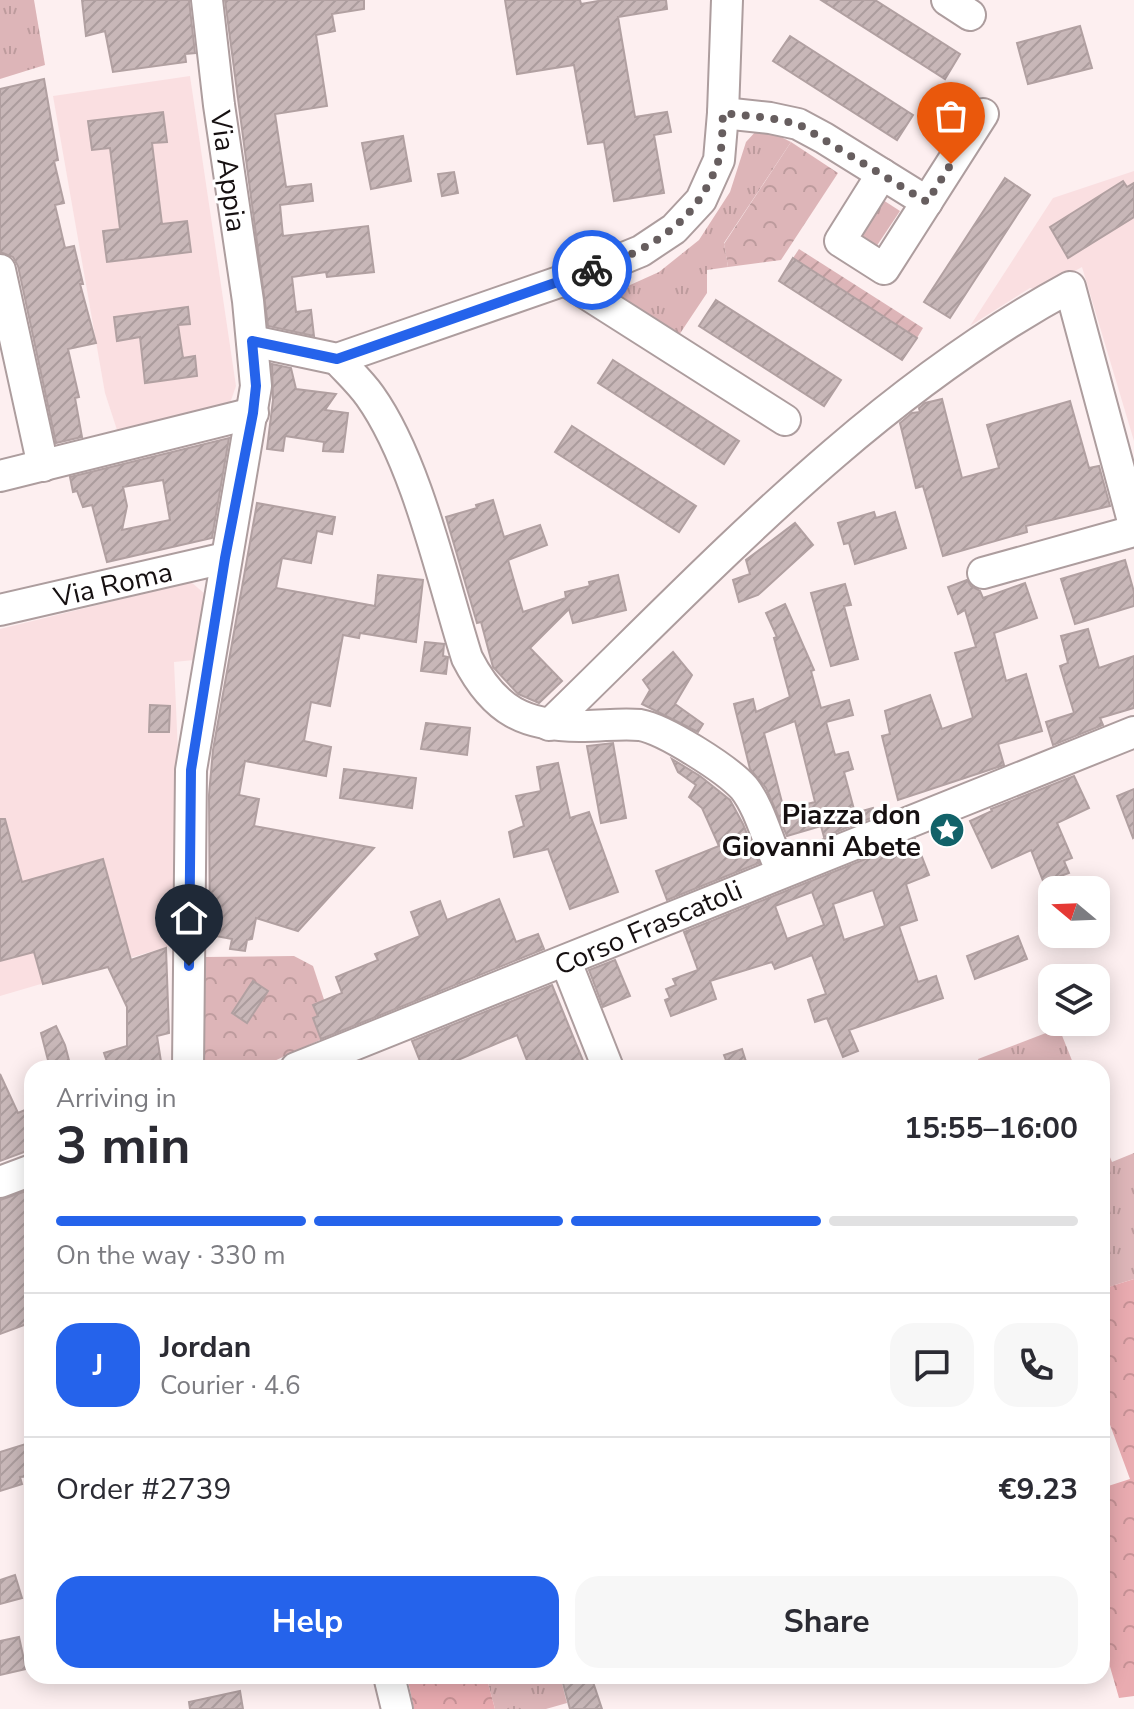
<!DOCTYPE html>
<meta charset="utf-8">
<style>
:root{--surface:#fff;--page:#f7f7f7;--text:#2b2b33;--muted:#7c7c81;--line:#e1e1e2;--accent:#2563eb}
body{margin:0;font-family:"Nunito Sans",sans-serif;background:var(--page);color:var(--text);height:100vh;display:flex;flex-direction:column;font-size:30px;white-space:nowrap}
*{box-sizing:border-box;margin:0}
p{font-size:26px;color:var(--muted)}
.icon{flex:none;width:44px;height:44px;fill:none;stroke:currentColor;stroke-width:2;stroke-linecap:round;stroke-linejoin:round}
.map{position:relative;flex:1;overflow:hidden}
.sheet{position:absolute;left:24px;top:1060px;width:1086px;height:624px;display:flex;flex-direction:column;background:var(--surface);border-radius:24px;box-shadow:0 4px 20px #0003}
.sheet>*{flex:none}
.needle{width:52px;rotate:289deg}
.fabs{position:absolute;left:1038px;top:876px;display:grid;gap:16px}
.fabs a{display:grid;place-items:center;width:72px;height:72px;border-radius:16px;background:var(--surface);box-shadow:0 4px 20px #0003;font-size:40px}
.pin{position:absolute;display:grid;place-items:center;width:68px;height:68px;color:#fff;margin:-82px -34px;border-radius:50% 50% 50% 0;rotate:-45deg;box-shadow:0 0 8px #0007}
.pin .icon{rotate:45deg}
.courier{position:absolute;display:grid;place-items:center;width:80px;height:80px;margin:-40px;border:6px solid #2563eb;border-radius:50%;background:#fff;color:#222;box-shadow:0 2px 10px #0007}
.summary em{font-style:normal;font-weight:700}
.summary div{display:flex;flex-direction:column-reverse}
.summary{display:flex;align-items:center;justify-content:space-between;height:136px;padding:0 32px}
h1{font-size:52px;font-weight:700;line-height:60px}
.bar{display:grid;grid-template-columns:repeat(4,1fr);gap:12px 8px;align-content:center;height:96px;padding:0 32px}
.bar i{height:10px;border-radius:6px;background:var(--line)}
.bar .current{background:var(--accent)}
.bar p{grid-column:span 4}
.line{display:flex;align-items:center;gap:20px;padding:0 32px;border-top:2px solid var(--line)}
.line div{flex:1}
.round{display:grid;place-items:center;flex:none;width:84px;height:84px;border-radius:24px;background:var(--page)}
.cta{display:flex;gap:16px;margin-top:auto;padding:16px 32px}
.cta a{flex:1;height:92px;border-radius:24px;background:var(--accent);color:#fff;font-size:32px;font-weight:700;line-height:92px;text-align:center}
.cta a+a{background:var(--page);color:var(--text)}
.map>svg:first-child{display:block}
.built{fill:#fadfe1}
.grass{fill:url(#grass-tufts)}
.forest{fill:url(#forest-crowns)}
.park{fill:url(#park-crowns)}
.garden{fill:url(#garden-furrows)}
.building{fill:url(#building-hatch);stroke:#b1a0a1;stroke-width:2;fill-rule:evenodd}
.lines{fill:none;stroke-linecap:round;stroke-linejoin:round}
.minor-casing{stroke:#ad9d9e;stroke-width:34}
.minor{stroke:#fff;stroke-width:30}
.done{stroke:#675e5f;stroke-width:8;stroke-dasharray:0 14.4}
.route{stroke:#2563eb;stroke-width:10}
.labels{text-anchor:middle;stroke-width:6;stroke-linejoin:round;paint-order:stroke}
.street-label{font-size:28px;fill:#161011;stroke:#fff}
.poi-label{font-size:28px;font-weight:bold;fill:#161011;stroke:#fff;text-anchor:end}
</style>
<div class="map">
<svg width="1134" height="1709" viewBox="0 0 1134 1709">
<defs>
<pattern id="grass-tufts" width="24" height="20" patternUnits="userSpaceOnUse" patternTransform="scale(2)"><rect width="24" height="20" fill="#ddb5b8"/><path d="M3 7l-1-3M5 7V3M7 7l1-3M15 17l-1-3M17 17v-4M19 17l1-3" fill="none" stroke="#bd9b9d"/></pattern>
<pattern id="forest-crowns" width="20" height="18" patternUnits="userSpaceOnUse" patternTransform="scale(2)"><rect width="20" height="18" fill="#e9abb0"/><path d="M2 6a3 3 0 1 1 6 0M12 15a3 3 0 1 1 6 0" fill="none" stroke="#c79296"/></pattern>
<pattern id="park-crowns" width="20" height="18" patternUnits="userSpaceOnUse" patternTransform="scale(2)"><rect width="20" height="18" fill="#ddb5b8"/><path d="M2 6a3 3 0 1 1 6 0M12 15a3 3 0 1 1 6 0" fill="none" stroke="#bd9b9d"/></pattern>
<pattern id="garden-furrows" width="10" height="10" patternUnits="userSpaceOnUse" patternTransform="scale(2)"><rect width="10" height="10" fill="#ddb5b8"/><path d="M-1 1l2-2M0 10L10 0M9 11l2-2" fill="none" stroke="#bd9b9d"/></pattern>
<pattern id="building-hatch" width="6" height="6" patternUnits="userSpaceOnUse" patternTransform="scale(2)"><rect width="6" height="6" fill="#c8b7b8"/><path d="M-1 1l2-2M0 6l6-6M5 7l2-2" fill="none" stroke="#ab9c9d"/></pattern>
</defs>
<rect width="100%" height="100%" fill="#fdeff0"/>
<!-- built -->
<g class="built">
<path d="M190,76L236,386L227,412L118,433L105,393L53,96Z"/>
<path d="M1134,171V441L1082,267L1040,290L1030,288L970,326L1053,198Z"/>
<path d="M191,582L205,594L194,660L174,662L179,775L177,944L0,996V629Z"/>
</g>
<!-- grass -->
<g class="grass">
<path d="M0,0H34L45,65L0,79Z"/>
<path d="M757,130L773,133L791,142L724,243L728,267L707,270V293L679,335L621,299L617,295L619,290L659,272L699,240L730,192L746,142Z"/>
<path d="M883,200L900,211L874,250L857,239Z"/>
<path d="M1059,1028L1075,1068H981L978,1059Z"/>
<path d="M1102,1138L1112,1162L1134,1153V1279L1102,1289Z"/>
<path d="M497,1676H560L567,1703L546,1709H495L487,1679Z"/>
</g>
<!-- forest -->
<g class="forest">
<path d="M1134,1279V1696L1119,1698L1102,1639V1488L1130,1479L1102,1403V1289Z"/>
<path d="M407,1676H497L487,1679L495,1709H414Z"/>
</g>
<!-- park -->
<g class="park">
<path d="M791,142L838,173L781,260L728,267L724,244Z"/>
<path d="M294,956L313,966L335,1033L259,1068H199L204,957Z"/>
</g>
<!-- garden -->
<path class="garden" d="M799,249L923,328L917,338L793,258Z"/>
<!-- building -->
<g class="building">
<path d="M82,0H189L195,53L185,54L186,62L113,72L105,31L86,36Z"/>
<path d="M225,0H364V9L332,14L335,31L316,35L327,106L275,114L286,187L311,184L313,201L280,205L283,236L368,226L374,272L327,277L326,272L292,277L296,312L311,310L314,336L268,326Z"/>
<path d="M505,0H580L581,4L604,0H666L667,9L618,17L635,117L667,112L671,132L654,135L664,193L614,201L604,142L588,144L574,65L517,74Z"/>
<path d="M821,0H875L960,54L945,79Z"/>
<path d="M1080,26L1092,68L1028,84L1017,43Z"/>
<path d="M790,36L913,115L897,140L773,61Z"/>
<path d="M44,79L58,160L54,161L64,203L55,205L65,248L74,246L83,284H80L96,343L68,349L79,397L75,398L82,437L56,443L18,266L13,257L0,252V89Z"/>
<path d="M163,112L167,142L152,143L162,224L187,221L191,252L107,262L103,231L120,229L110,148L92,150L88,121Z"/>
<path d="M403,136L411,181L371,189L362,143Z"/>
<path d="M454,172L458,193L442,196L438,174Z"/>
<path d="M1005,178L1030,195L950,318L924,302Z"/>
<path d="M1123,181L1127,187L1134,183V217L1068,258L1050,227Z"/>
<path d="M793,258L917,338L902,360L779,281Z"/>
<path d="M716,300L841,380L824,406L699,326Z"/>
<path d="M188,307L190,324L178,325L183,358L195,356L197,376L145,383L140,337L117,341L114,317Z"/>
<path d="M613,360L739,441L724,464L598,383Z"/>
<path d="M272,364L291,368L296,389L336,394L325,410L348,413L343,452L323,451L324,442L285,436L283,451L267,449L273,400Z"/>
<path d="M942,399L962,478L999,468L987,425L1070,401L1089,468L1099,466L1110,506L1026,526L1027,532L943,556L923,486L916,488L900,423L912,413L920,412L919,408L925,403Z"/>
<path d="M572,426L696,506L679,532L555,452Z"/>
<path d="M229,438L212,538L107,562L92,505L83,507L77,491L73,492L70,477ZM163,480L170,520L122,530L127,506L123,487Z"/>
<path d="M493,500L504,537L540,525L547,545L508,560L523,612L566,598L565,592L590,586L589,582L618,575L626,610L573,623L569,609L530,648L562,681L539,703L518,694L493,667L481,622L477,623L446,517L477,508L476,505Z"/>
<path d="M257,503L335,517L332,534L317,531L311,563L282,558L276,588L375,606L378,575L423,580L416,642L360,633L359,638L343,635L330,706L311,702L304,741L331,747L326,776L245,761L239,795L259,799L254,826L374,848L298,931L256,918L252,939L247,940L245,951L230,949L232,939L210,935L209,795L213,750Z"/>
<path d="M874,512L876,518L895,512L906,548L855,564L849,543L844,544L838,523Z"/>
<path d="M795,523L813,545L758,595L739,602L733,580L750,574L746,560Z"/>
<path d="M1125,560L1134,592V606L1075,624L1061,579Z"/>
<path d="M967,580L971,586L980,591L983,598L1025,583L1037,618L994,633L1006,681L1026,674L1042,731L998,744L1004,765L898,800L882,736L890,734L885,711L930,695L942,729L973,718L955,653L976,647L965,610L958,614L948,587Z"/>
<path d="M845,584L851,605L844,606L858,659L831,666L811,593Z"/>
<path d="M785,604L814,670L811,671L821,708L849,700L853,715L826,722L835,755L848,752L853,769L844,772L855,813L873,808L876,816L824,837L821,826L787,836L766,788L750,769L734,704L753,699L756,712L790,697L774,638L777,637L766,613ZM795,721L815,802L784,810L764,733Z"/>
<path d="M1088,629L1099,668L1134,656V708L1100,718L1103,725L1053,745L1046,722L1074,713L1060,666L1068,663L1061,636Z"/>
<path d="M425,642L444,644L443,656L448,657L446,674L421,671Z"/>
<path d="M673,652L692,675L675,704L703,724L698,732L642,704L650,690L643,680Z"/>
<path d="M150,705L170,706L169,732H149Z"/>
<path d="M426,723L470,728L467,755L421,749Z"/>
<path d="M613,743L626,818L601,823L587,746Z"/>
<path d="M672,759L700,776L730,800L743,824L759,863L667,900L656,871L719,846L702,808L689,797L696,785L678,772Z"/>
<path d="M558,763L570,818L589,812L618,892L570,909L548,849L514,857L509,832L524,826L516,796L541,791L537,767Z"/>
<path d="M344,769L416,778L412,808L340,798Z"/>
<path d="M1074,776L1089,808L1057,823L1072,858L1064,861L1069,873L1058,877L1059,881L1045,886L1031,850L992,868L970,821L992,811L991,809Z"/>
<path d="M1134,789V837L1133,838L1117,796Z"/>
<path d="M0,819H5L22,882L103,859L131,960L166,948L169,1033L157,1036L162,1068H109L104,1053L127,1046V1007L108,967L43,984L34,952L0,961Z"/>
<path d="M915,839L929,875L906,884L917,920L899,926L918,982L936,976L943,998L849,1030L858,1051L843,1057L827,1018L815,1022L808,1000L826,994L812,955L775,969L772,962L710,981L716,999L671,1016L665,1000L670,998L666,989L676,985L673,979L698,970L684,932ZM873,890L885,926L844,940L833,904ZM812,892L824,925L787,939L775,906Z"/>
<path d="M499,899L516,942L538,934L544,949L321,1039L313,1018L318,1016L313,1005L342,993L336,977L378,960L375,954L420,936L411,912L440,901L447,920Z"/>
<path d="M1018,936L1027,959L975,979L967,956Z"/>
<path d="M615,960L630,996L603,1007L589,970Z"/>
<path d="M253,981L268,991L247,1023L232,1013Z"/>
<path d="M552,985L586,1068H530L517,1035L453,1062L455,1068H432L430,1062L422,1066L412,1041Z"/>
<path d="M56,1026L65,1045L71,1068H50L41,1033Z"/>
<path d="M742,1049L748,1068H729L724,1055Z"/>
<path d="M0,1074L18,1113L32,1107V1149L0,1161Z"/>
<path d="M32,1189V1218L25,1221L32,1243V1322L0,1334V1200Z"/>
<path d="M32,1442V1476L20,1477L22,1484L0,1491V1452Z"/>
<path d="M15,1575L22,1598L0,1604V1580Z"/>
<path d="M19,1637L26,1669L0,1675V1641Z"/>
<path d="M561,1676H591L602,1709H570Z"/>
<path d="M240,1691L243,1709H190L189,1702Z"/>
</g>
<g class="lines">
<defs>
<g id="minor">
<path d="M947,0L970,15"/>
<path d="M723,113L770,118L798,124L824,138L927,202"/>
<path d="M882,174L840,241L884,269L983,114"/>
<path d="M0,270L43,466"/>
<path d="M565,280L785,420"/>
<path d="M252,341L337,359L602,267L641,251L674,229L701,200L719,160L723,113L727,0"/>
<path d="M337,359C348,371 361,383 370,396C417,462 442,579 467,658C494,711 525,727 584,726C603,726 621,723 640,725C664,729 727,769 744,788C761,809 769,847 782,871"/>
<path d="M0,476L253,413"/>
<path d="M983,573L1134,531"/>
<path d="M0,610L225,558"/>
<path d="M549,725C712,567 869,396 1070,287L1134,525"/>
<path d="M566,962L608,1068"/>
<path d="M188,1068L191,770L256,386L248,301L219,105L207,0"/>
<path d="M296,1068L1134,732"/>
<path d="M0,1182L32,1170"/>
<path d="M389,1676L397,1709"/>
</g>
</defs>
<!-- minor casing -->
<use href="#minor" class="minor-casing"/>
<!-- minor -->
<use href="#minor" class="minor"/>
</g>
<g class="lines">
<!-- done -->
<path class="done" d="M592,270C651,249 696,224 718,162C723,148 722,129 723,113L770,118L798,124L927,202L951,164"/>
<!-- route -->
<path class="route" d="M189,966L191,770L225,558L253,413L256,386L252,341L337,359L592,270"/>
</g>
<!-- icons -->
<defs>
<symbol id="sight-disc" viewBox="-11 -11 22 22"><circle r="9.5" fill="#126269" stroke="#fff"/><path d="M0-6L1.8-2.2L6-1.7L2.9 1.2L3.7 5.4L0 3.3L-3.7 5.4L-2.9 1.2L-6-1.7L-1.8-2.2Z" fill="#fff"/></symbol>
</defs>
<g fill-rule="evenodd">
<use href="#sight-disc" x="927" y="810" width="40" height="40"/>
</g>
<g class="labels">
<!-- street labels -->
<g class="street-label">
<text transform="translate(229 171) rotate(82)" y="10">Via Appia</text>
<text transform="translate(113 584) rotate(-13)" y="10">Via Roma</text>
<text transform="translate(648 927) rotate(-23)" y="10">Corso Frascatoli</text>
</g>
<!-- poi labels -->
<g class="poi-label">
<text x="921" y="824">Piazza don<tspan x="921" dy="32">Giovanni Abete</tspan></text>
</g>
</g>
</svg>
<div class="fabs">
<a><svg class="needle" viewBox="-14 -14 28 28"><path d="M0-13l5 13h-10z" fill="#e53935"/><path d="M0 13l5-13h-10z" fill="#7c7c81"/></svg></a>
<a><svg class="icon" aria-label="layers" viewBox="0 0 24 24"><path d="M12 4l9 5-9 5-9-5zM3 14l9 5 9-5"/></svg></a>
</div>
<div class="pin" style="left:951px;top:164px;background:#ea580c"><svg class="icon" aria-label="bag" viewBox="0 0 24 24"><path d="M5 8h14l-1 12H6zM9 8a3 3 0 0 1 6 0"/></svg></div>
<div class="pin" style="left:189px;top:966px;background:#1f2937"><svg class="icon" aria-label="home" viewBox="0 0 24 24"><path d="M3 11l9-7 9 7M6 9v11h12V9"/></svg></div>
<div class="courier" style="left:592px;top:270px"><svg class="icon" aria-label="bike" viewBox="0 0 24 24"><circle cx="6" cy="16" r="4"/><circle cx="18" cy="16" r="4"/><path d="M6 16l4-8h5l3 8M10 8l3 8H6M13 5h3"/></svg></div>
<section class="sheet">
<div class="summary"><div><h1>3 min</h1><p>Arriving in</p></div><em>15:55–16:00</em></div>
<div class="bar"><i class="current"></i><i class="current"></i><i class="current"></i><i></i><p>On the way · 330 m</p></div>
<div class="line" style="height:144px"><b class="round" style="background:var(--accent);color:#fff">J</b><div><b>Jordan</b><p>Courier · 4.6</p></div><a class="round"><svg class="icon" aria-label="chat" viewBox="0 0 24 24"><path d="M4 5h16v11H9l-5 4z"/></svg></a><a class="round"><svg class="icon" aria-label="phone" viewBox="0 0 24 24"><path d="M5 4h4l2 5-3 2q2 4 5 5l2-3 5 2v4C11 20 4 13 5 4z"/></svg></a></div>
<div class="line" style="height:104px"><div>Order #2739</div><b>€9.23</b></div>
<div class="cta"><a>Help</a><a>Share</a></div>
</section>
</div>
